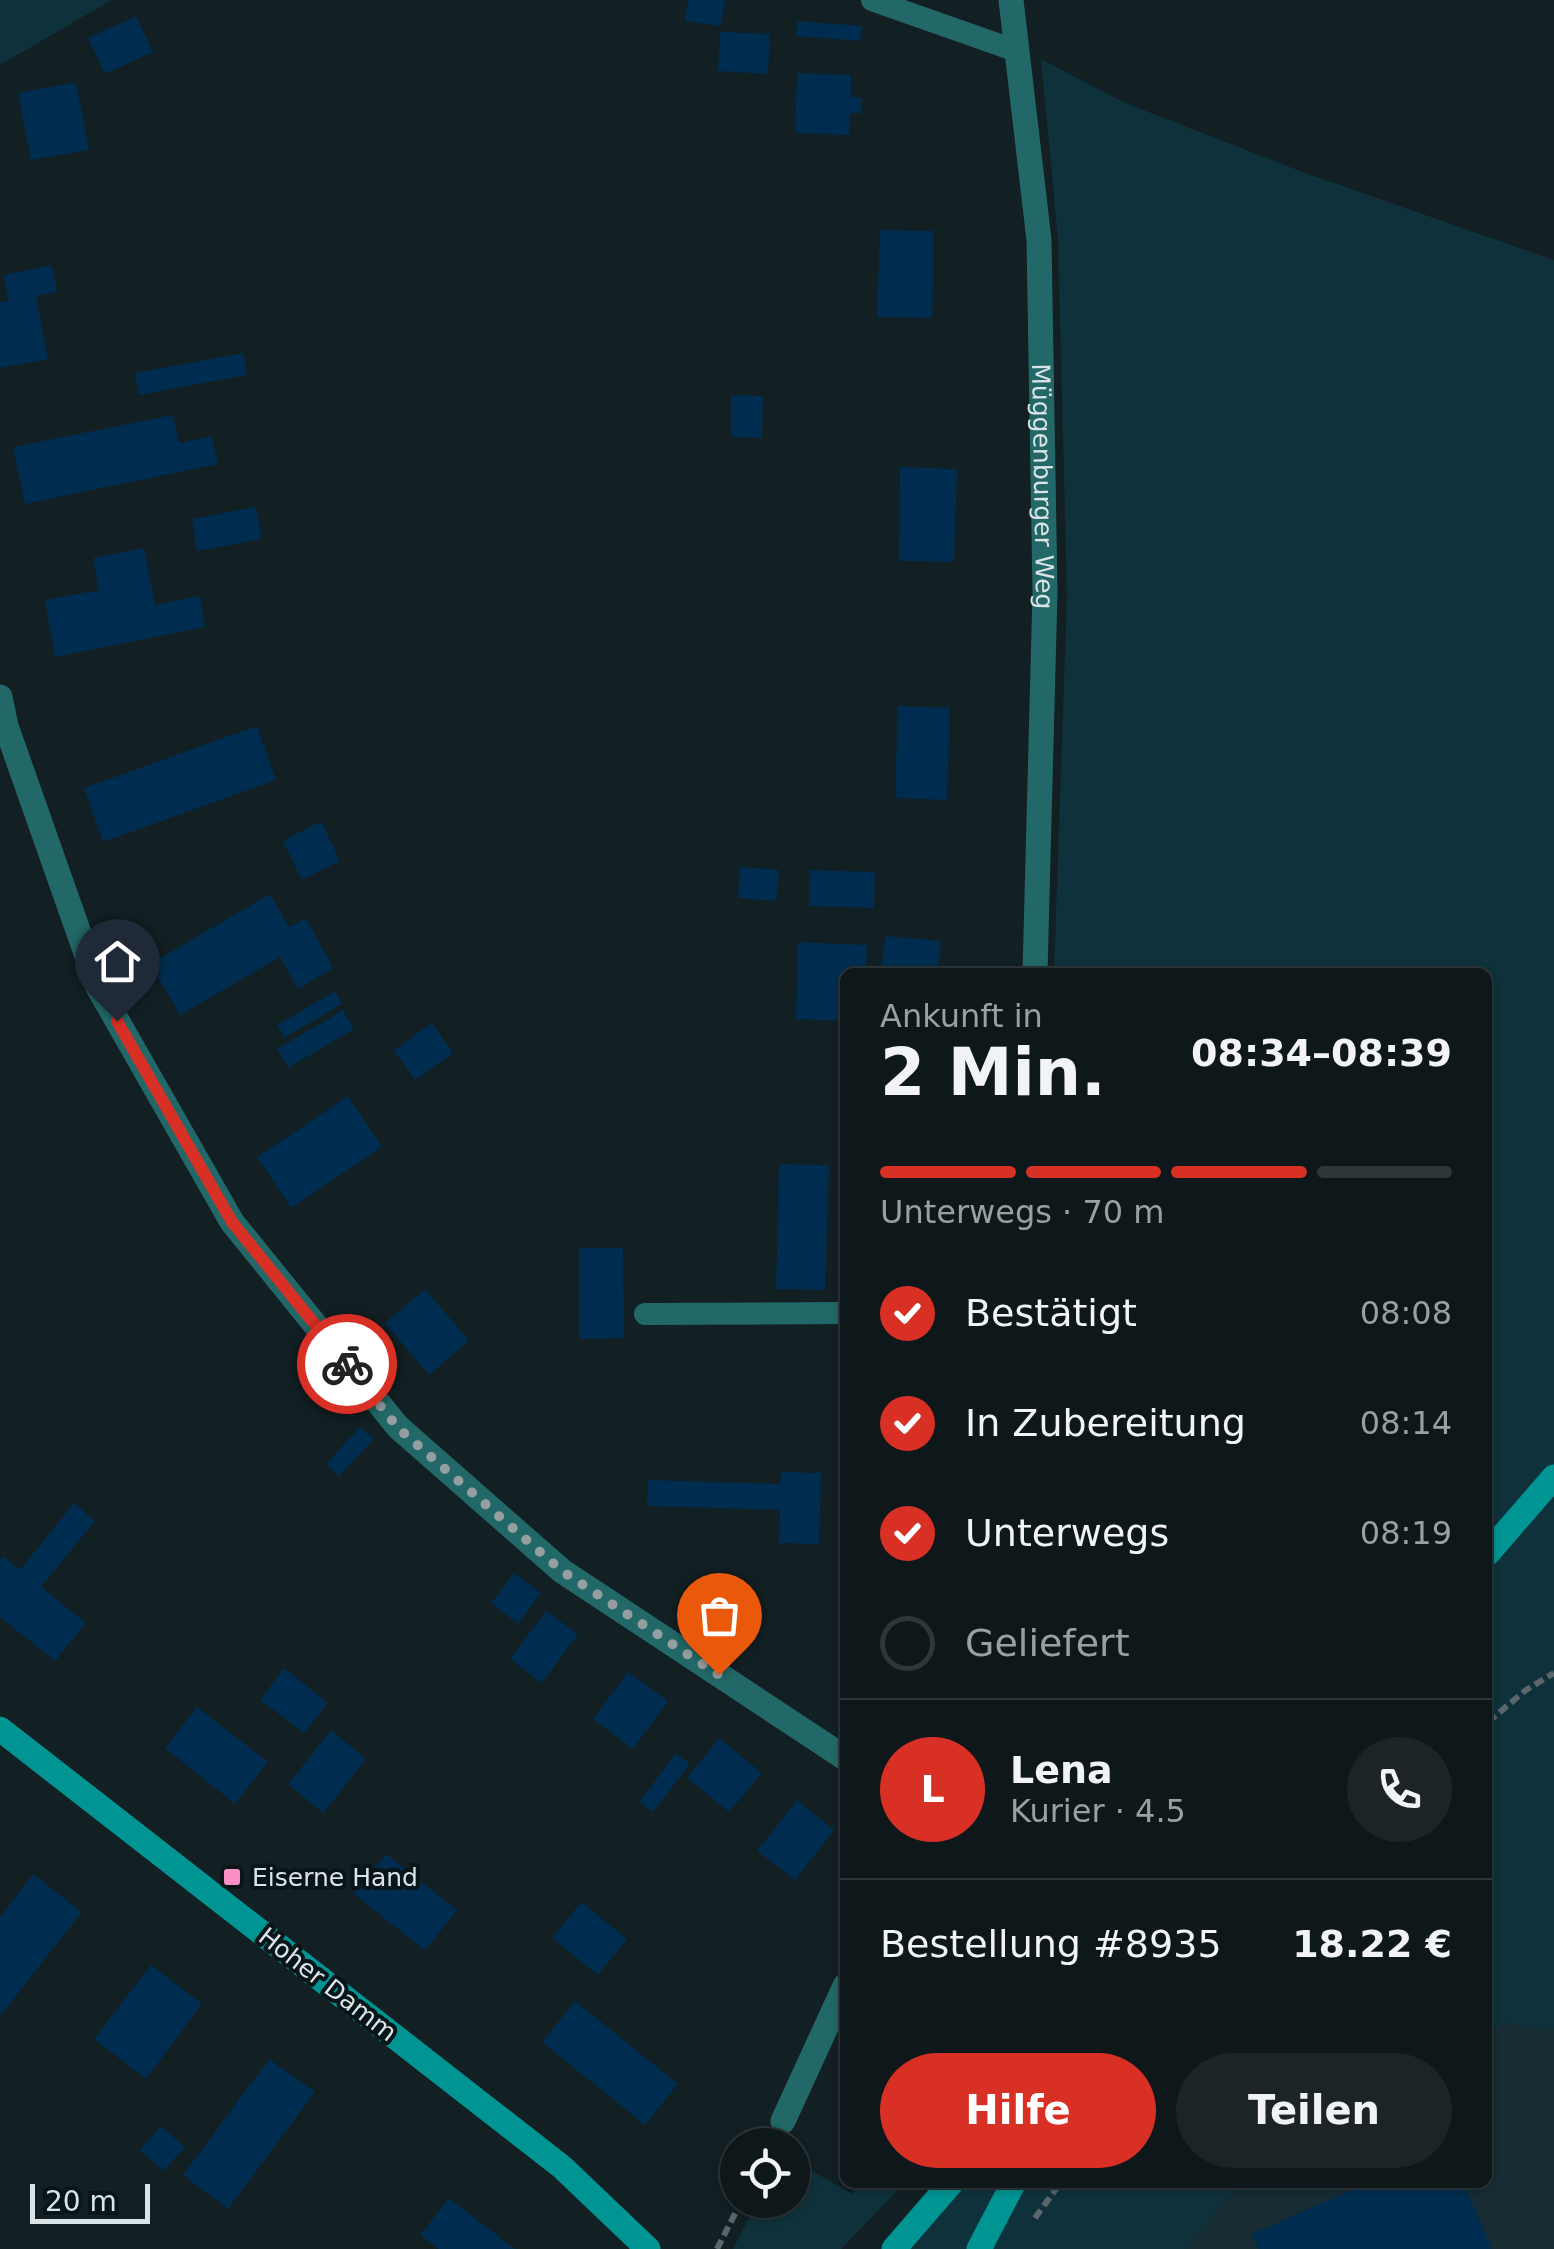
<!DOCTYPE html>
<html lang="de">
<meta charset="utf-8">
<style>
:root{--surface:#0e171a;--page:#1c2427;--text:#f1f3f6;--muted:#9b9fa2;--line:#2e3639;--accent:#d93025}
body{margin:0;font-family:"DejaVu Sans",sans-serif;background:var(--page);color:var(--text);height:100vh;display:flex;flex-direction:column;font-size:38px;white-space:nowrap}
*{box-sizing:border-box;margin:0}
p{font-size:32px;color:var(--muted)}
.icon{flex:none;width:55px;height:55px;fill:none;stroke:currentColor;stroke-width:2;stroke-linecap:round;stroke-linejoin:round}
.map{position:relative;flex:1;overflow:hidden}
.side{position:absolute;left:840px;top:968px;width:652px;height:1220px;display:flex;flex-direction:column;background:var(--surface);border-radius:15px;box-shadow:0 2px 8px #0004,0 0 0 2px var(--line)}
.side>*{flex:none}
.controls{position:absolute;left:720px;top:2128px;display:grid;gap:20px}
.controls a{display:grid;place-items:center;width:90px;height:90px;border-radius:50%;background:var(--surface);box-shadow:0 2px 8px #0004,0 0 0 2px var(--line);font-size:50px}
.scale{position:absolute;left:30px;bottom:25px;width:120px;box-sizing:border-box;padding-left:10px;border:5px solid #dbe4e6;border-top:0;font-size:28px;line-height:35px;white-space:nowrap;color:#dbe4e6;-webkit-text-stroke:8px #091519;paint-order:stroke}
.pin{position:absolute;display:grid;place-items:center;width:85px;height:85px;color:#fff;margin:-102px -42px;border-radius:50% 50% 50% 0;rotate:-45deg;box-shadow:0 0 10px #0007}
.pin .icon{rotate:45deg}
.courier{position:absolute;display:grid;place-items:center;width:100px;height:100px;margin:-50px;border:8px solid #d93025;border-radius:50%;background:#fff;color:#222;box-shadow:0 2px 12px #0007}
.summary em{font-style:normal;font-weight:700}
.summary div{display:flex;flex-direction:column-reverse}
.summary{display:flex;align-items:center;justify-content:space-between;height:170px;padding:0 40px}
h1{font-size:65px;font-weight:700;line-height:75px}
.bar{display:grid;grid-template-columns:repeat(4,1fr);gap:15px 10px;align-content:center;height:120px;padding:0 40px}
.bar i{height:12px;border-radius:8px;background:var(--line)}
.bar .on{background:var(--accent)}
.bar p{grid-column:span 4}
.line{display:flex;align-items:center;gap:25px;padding:0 40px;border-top:2px solid var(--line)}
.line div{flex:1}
.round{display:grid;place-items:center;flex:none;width:105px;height:105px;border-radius:52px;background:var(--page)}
ol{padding:0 40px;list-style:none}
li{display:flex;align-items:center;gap:30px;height:110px}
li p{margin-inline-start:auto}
li .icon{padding:10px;border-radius:50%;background:var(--accent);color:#fff;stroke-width:4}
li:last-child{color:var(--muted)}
li i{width:55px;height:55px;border:5px solid var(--line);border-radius:50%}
.button{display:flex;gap:20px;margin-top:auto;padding:20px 40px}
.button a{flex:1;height:115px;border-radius:60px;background:var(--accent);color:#fff;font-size:40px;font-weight:700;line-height:115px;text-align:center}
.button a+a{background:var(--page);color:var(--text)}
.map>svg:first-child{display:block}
.built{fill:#182c33}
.green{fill:#0f313b}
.building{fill:#002d4f}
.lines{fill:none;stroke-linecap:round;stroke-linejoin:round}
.path{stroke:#5a6669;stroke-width:6;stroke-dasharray:10 5;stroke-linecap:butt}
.service{stroke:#236868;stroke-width:22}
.minor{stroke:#236868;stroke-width:25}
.secondary{stroke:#009493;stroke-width:25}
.done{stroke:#959fa2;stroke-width:10;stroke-dasharray:0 18}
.route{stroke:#d93025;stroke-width:12}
.poi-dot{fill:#fc8fc3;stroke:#091519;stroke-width:4}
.labels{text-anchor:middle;stroke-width:8;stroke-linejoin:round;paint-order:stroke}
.street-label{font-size:25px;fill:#dbe4e6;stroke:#091519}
.poi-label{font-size:25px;fill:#dbe4e6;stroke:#091519;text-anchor:start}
</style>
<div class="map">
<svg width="1554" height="2249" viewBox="0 0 1554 2249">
<rect width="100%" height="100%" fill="#121f23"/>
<!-- built -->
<path class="built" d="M1506,2023L1554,2030V2249H1185L1241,2183L1488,2182V2032Z"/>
<!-- green -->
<g class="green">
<path d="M0,0H112L0,65Z"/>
<path d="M1041,59L1123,102L1300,171L1554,260V2030L1506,2023L1488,2032V972H1054L1067,596L1058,240Z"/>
<path d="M793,2160L852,2194L857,2183H905L841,2249H733L758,2200H792Z"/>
<path d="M952,2183H1241L1185,2249H894Z"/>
</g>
<!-- building -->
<g class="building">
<path d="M688,0H725L721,26L685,21Z"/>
<path d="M136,16L153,52L105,74L88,38Z"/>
<path d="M797,21L862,26L860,41L796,36Z"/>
<path d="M720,32L770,34L768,74L718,71Z"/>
<path d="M797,73L851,75V97L862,98V113H850L849,135L795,133Z"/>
<path d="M76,82L89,150L31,160L18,93Z"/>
<path d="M880,230L934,231L932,318L877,317Z"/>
<path d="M52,265L57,292L36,296L48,359L0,368V302L8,301L4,275Z"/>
<path d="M243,353L247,375L139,395L135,373Z"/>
<path d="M731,395L763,396L762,438L731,437Z"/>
<path d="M173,415L179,443L212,436L218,464L25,504L13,447Z"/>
<path d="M900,467L957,469L954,562L899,561Z"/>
<path d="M256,507L262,539L197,551L192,519Z"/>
<path d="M144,548L155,605L200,596L205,627L55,657L45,600L99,590L93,558Z"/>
<path d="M898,706L950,708L947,800L895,798Z"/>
<path d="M257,726L276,780L103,842L84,788Z"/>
<path d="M321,821L340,861L302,880L283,841Z"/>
<path d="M740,867L779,870L776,901L738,898Z"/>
<path d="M810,870L875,872L874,908L809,906Z"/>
<path d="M270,894L289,927L306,918L333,968L298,989L280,957L180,1015L150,964Z"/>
<path d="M885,936L941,941L938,972H881Z"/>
<path d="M798,942L867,945L866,972H845V1021L796,1019Z"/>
<path d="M335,991L342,1004L284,1038L277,1025Z"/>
<path d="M343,1010L354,1029L288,1068L277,1049Z"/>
<path d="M432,1023L453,1053L415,1080L394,1050Z"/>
<path d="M348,1096L382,1147L291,1208L257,1157Z"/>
<path d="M779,1164L829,1165L825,1290L776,1289Z"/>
<path d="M579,1248H623L624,1338L579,1339Z"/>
<path d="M425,1289L469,1341L429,1375L385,1323Z"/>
<path d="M360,1427L374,1439L339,1476L326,1464Z"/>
<path d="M781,1472L821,1473L819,1544L779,1543L780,1510L647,1506L648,1480L780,1484Z"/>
<path d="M74,1503L95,1521L41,1587L86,1623L55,1661L0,1617V1559L3,1556L20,1570Z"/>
<path d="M514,1573L541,1593L518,1624L491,1603Z"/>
<path d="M546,1611L578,1634L542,1683L510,1659Z"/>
<path d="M284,1668L328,1703L304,1733L260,1700Z"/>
<path d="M628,1672L668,1701L633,1749L593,1719Z"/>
<path d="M197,1707L268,1762L235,1804L165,1748Z"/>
<path d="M331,1730L366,1759L323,1813L288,1784Z"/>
<path d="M719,1738L762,1773L729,1812L687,1778Z"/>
<path d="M676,1753L690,1764L653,1812L639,1802Z"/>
<path d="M797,1800L834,1830L795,1880L757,1851Z"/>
<path d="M386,1854L457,1910L425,1951L354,1894Z"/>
<path d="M33,1874L82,1912L0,2016V1917Z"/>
<path d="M581,1902L627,1939L598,1975L552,1938Z"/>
<path d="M151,1965L202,2004L146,2079L94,2039Z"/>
<path d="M575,2001L678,2084L645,2125L542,2042Z"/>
<path d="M269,2059L315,2092L228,2209L183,2175Z"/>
<path d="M161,2126L185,2147L163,2171L140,2150Z"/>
<path d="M1370,2182H1463L1492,2249H1259L1252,2234Z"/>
<path d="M449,2198L515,2249H439L420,2235Z"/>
</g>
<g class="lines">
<!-- path -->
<g class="path">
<path d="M1488,1722L1526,1690L1554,1673"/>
<path d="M1035,2218L1061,2182"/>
<path d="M717,2249L742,2200"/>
</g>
<!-- service -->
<g class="service">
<path d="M872,0L1017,51"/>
<path d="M645,1314L845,1313"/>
</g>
<!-- minor -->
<g class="minor">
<path id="s1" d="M1011,0L1039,240L1045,592L1035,972"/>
<path d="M0,697L6,726L98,987L232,1222L398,1427L562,1571L845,1758"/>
<path d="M783,2121L845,1986"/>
</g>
<!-- secondary -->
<g class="secondary">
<path d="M1488,1553L1554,1477"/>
<path d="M0,1729L562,2167L648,2249"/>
<path d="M894,2249L952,2182"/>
<path d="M979,2249L1014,2182"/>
</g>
</g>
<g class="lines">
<!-- done -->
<path class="done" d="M347,1364L398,1428L562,1571L719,1675"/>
<!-- route -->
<path class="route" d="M117,1021L232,1222L347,1364"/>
</g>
<!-- markers -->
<rect class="poi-dot" x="222" y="1867" width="20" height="20" rx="5"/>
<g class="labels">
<!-- street labels -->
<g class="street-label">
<text dy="9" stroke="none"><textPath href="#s1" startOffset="488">Müggenburger Weg</textPath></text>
<text transform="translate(328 1984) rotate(38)" y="9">Hoher Damm</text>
</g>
<!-- poi labels -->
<g class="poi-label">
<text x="252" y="1886">Eiserne Hand</text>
</g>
</g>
</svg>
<div class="controls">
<a><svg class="icon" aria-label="locate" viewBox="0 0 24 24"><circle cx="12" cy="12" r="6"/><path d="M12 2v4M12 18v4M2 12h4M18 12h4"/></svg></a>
</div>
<div class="scale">20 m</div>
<div class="pin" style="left:719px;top:1675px;background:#ea580c"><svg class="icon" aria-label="bag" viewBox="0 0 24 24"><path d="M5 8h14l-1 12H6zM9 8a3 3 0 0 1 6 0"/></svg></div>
<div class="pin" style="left:117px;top:1021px;background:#1f2937"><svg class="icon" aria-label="home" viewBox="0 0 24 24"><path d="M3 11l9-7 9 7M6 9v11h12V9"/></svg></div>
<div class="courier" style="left:347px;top:1364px"><svg class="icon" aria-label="bike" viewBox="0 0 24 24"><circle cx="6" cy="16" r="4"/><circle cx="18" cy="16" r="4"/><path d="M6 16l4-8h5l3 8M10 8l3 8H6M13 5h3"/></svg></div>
<section class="side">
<div class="summary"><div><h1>2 Min.</h1><p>Ankunft in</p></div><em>08:34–08:39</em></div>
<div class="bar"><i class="on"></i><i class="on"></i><i class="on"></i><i></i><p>Unterwegs · 70 m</p></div>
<ol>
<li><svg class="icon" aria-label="check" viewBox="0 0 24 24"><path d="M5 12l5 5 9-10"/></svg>Bestätigt<p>08:08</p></li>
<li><svg class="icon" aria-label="check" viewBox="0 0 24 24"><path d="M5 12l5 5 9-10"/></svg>In Zubereitung<p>08:14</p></li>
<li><svg class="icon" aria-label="check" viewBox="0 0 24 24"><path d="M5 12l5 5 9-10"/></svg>Unterwegs<p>08:19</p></li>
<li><i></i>Geliefert</li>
</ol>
<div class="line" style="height:180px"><b class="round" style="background:var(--accent);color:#fff">L</b><div><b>Lena</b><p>Kurier · 4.5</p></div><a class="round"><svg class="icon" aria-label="phone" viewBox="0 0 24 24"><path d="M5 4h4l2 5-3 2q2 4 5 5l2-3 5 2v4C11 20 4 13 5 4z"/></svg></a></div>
<div class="line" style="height:130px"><div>Bestellung #8935</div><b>18.22 €</b></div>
<div class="button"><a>Hilfe</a><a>Teilen</a></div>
</section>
</div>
